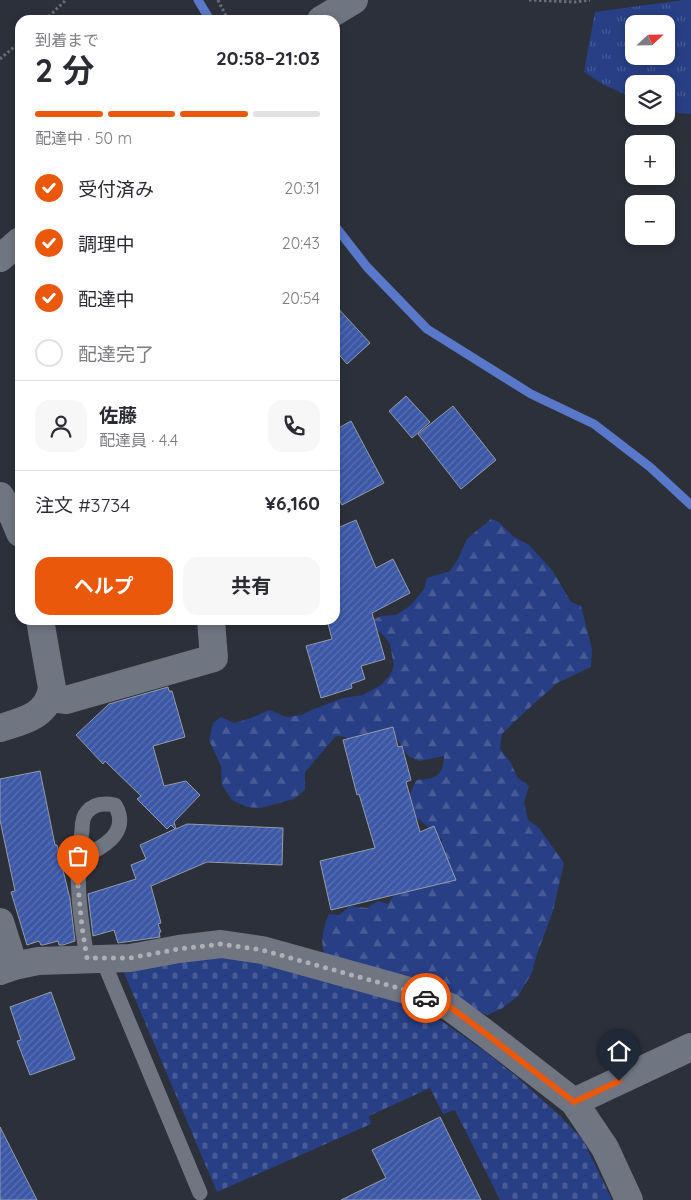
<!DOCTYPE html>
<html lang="ja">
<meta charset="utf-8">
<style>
:root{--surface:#fff;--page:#f7f7f7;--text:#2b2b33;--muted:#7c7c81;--line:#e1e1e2;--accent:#ea580c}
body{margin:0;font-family:Quicksand,"Noto Sans JP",sans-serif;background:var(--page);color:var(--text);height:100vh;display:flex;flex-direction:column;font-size:19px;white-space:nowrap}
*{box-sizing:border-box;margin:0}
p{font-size:16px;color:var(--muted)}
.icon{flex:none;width:28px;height:28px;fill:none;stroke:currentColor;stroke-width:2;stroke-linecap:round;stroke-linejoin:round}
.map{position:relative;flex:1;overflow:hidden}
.details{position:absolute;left:15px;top:15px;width:325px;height:610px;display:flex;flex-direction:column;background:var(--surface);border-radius:15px;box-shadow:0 2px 8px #0003}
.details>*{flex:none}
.needle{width:32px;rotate:68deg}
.buttons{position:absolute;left:625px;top:15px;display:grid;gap:10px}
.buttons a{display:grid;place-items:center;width:50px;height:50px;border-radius:10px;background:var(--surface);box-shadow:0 2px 8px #0003;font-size:25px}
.pin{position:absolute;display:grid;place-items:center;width:42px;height:42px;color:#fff;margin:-51px -21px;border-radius:50% 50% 50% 0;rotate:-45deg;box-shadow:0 0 5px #0007}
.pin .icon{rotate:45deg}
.courier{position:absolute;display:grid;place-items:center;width:50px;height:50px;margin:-25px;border:4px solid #ea580c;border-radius:50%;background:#fff;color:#222;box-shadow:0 1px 6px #0007}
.overview em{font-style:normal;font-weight:700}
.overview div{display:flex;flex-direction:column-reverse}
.overview{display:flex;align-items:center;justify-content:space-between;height:85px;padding:0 20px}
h1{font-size:32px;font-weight:700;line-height:38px}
.bar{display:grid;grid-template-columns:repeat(4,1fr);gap:8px 5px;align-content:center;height:60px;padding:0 20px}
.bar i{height:6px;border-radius:4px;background:var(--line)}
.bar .active{background:var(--accent)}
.bar p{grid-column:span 4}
.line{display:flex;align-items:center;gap:12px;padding:0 20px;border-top:1px solid var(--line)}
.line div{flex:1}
.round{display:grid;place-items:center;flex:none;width:52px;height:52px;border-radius:15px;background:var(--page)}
ol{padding:0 20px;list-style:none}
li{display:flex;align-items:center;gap:15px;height:55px}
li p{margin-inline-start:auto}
li .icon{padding:5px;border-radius:50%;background:var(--accent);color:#fff;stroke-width:4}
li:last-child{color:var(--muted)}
li i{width:28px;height:28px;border:2px solid var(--line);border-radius:50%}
.action{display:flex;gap:10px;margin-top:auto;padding:10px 20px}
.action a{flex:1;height:58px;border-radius:15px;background:var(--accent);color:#fff;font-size:20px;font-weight:700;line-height:58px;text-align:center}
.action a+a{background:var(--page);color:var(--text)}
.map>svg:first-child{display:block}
.grass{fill:url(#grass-tufts);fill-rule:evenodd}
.forest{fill:url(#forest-firs)}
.cemetery{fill:url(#cemetery-stones)}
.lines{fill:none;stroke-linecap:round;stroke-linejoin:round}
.stream{stroke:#5978c9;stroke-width:9}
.building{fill:url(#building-hatch);stroke:#959ba7}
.path{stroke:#686d76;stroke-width:3;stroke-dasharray:2.5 2.5;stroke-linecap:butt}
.lane{stroke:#6f7581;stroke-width:15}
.street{stroke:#6f7581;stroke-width:28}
.done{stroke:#abafb7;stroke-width:5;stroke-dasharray:0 9}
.route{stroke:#ea580c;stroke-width:6}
</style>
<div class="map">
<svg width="691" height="1200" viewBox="0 0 691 1200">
<defs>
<pattern id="grass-tufts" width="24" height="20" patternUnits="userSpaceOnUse" patternTransform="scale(1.25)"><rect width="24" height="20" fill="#283f85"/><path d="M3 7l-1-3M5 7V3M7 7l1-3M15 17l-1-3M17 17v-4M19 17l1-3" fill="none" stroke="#485b97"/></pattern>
<pattern id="forest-firs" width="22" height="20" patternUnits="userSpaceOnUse" patternTransform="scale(1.25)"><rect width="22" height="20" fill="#283f85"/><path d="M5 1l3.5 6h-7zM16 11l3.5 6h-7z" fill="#485b97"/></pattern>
<pattern id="cemetery-stones" width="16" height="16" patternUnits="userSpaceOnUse" patternTransform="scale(1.25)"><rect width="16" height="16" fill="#283f85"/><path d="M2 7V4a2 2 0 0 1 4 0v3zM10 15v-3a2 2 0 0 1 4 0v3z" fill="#485b97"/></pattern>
<pattern id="building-hatch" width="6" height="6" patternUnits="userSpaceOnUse" patternTransform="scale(1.25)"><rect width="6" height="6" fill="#3c58a6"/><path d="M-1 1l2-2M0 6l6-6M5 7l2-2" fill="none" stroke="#5870b3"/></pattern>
</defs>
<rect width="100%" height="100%" fill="#2b303a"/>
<!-- grass -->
<path class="grass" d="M683,0H691V114L678,113L666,109V84H634V98L604,85L584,72L595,12ZM634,24H666V56H634Z"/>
<!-- forest -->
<path class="forest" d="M491,519L499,522L513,536L529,545L552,570L571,602L581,606L592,649L591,667L557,683L515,721L502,734L500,749L511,763L517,777L529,786L524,802L528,820L539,828L564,863L553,911L536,957L532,973L518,996L501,1009L487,1015L440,995L324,953C320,940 324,926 329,914L339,915L350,906L367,908L378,901L388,904L393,896L395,877L441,851L442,840L432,830L410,812C408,800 410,790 417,780C436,779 443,776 444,756L419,761L408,756L397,739L388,732L355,745L345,737L336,736L305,772V790L294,799L261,808L247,807L232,800L222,785L221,766L209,740L213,723L221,717L234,723L248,719L270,710L286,717L302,715L309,711L343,698L363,695L381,685L390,675L394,666L390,644L384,636L368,622L381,616L396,615L411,605L424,589L427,578L450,571L458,559L467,539Z"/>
<!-- cemetery -->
<path class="cemetery" d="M220,958L255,959L401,1000L443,1022L483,1050L517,1077L560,1116L583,1140L612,1200H500L455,1110L443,1114L430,1088L369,1116L371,1124L217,1192L122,968Z"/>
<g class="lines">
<!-- stream -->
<g class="stream">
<path d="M198,0L210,20"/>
<path d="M335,226L367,267L427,329L531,394L594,424L650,467L691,505"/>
</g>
</g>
<!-- building -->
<g class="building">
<path d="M335,305L370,343L347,364L335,350Z"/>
<path d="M406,396L430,422L412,438L389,411Z"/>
<path d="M453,406L496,460L461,489L418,434Z"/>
<path d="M351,421L384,483L342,505L335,492V430Z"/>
<path d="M356,520L376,568L393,559L410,593L372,613L385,659L361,666L365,679L351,684L352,688L321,698L306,646L332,639L327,620H335V529Z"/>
<path d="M168,687L169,691H172L185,737L153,746L164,786L186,781L200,795L174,822L176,829L187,824L283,828L282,865L207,862L151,886L161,923L158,924L161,932H159L160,937L118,943L114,930L93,936L88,894L136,879L131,865L146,859L140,845L175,829L171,825L167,829L137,799L141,796L105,761L103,764L76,735L109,704Z"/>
<path d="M393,727L398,747L402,746L411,780L406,782L420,832L434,826L456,880L331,910L320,861L375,848L359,794L357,795L343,740Z"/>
<path d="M40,771L55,845H57L70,899L75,941L63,945H59L58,941L43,945H41L39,941L27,945L11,892L15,891L0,820V779Z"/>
<path d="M51,992L75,1059L30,1075L17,1041L21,1040L10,1007Z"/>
<path d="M440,1117L481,1200H341L386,1178L372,1150Z"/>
<path d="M0,1127L37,1200H0Z"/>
</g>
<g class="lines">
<!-- path -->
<g class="path">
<path d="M218,0L228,20"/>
<path d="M529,0L575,2L590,0"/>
<path d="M45,20L66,0"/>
<path d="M0,59L20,42"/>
</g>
<!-- lane -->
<g class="lane">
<path d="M78,858C100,850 132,833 115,805C105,803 94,803 87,812C83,816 82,825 82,831C74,874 80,915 87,958"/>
<path d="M102,958L200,1193"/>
</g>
<!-- street -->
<g class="street">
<path d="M321,20L354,0"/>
<path d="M0,258L20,241"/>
<path d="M0,496L13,516L20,533"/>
<path d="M51,698L66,700L214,658L211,620"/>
<path d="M0,728C23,721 48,716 52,688L40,620"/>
<path d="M0,922L14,966"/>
<path d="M0,971L14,966L38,961L130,958L179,949L221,944L262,950L413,992L450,1007L485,1033L574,1102L605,1148L629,1200"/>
<path d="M574,1102L691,1047"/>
</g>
</g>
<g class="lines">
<!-- done -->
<path class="done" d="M78,886L82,927L87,958H130L179,949L221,944L262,950L413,992L426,998"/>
<!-- route -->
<path class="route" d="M426,998L450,1007L485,1033L574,1102L619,1081"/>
</g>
</svg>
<div class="buttons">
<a><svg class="needle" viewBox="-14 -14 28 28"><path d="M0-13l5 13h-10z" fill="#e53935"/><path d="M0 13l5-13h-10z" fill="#7c7c81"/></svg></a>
<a><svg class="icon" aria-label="layers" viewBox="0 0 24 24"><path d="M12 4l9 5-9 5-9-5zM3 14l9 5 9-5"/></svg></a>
<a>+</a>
<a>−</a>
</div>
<div class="pin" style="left:78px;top:886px;background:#ea580c"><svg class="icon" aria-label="bag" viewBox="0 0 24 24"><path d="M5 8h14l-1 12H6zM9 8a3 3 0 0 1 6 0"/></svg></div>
<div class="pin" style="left:619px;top:1081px;background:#1f2937"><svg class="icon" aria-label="home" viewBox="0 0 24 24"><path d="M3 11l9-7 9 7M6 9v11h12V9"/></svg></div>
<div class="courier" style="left:426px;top:998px"><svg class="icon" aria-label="car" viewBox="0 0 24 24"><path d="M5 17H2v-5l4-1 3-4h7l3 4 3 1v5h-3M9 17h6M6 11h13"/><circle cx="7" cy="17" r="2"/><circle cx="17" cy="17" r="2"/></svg></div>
<section class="details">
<div class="overview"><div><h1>2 分</h1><p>到着まで</p></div><em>20:58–21:03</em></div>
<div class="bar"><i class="active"></i><i class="active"></i><i class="active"></i><i></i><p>配達中 · 50 m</p></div>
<ol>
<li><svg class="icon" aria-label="check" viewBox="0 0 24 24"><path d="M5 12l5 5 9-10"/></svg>受付済み<p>20:31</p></li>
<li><svg class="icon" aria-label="check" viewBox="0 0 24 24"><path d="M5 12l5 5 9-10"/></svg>調理中<p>20:43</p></li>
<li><svg class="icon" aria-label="check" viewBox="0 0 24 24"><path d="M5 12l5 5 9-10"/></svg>配達中<p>20:54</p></li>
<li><i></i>配達完了</li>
</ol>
<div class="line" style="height:90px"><a class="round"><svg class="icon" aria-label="person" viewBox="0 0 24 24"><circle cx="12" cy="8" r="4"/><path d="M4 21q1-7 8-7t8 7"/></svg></a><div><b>佐藤</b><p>配達員 · 4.4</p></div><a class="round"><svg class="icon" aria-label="phone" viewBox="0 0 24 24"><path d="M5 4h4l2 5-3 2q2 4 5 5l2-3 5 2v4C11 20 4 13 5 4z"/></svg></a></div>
<div class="line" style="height:65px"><div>注文 #3734</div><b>¥6,160</b></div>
<div class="action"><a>ヘルプ</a><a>共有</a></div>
</section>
</div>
